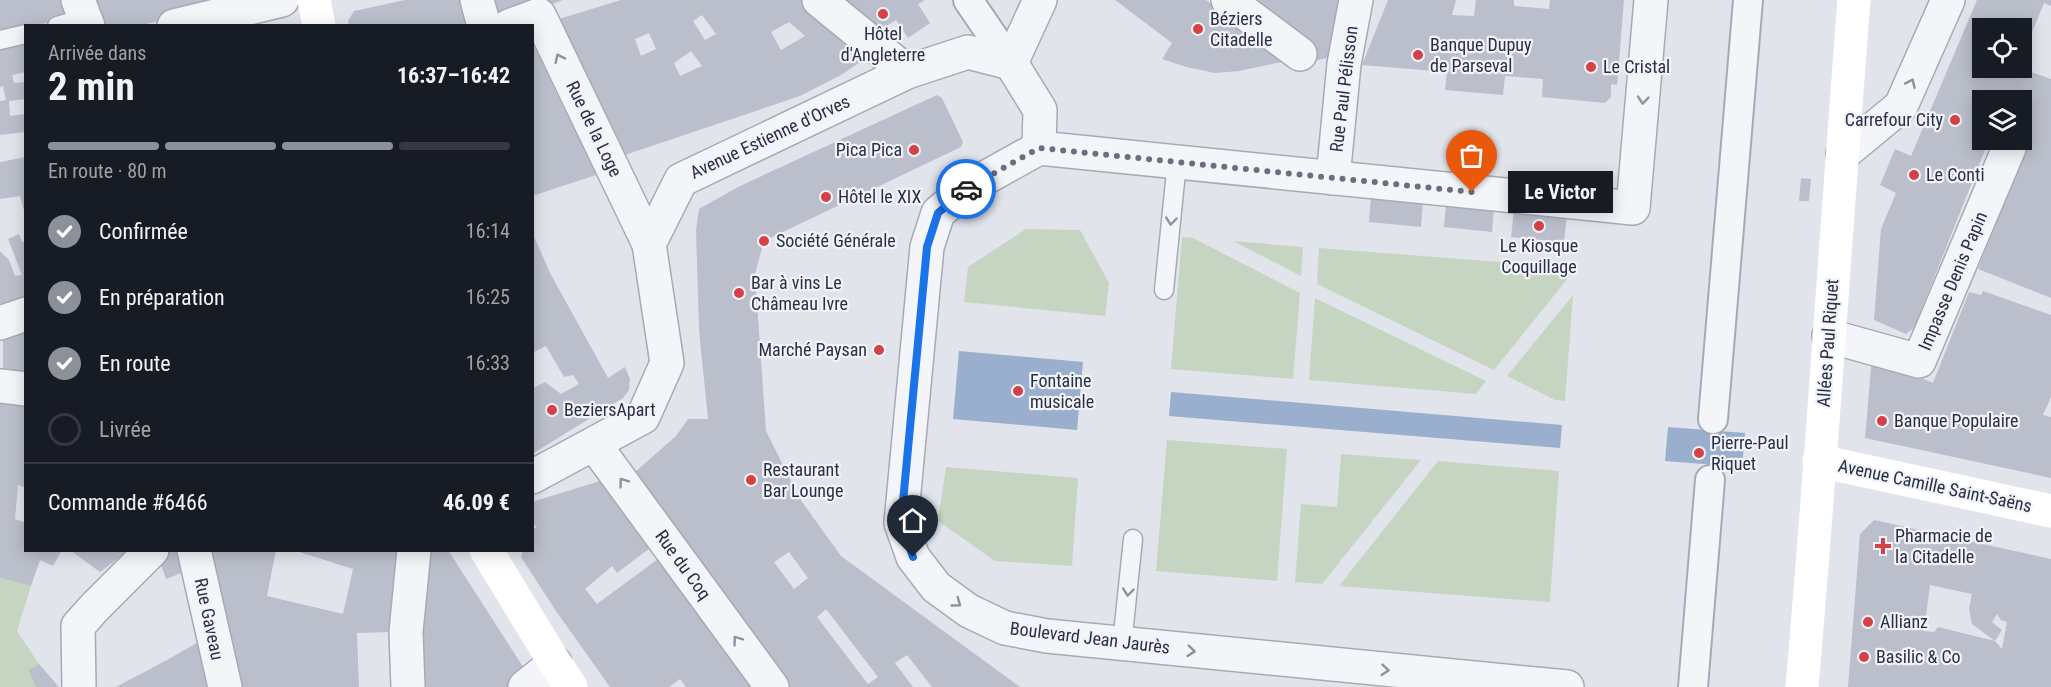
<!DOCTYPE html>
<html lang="fr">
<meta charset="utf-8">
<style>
:root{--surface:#171b24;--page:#242831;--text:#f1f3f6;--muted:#9ea1a6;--line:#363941;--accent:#8c9099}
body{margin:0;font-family:"Roboto Condensed",sans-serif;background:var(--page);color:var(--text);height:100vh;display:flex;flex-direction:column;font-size:22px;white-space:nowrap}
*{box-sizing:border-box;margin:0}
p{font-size:20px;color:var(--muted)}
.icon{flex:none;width:33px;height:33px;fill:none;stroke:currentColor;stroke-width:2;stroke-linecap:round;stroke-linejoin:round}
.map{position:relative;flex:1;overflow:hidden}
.drawer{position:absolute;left:24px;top:24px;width:510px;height:528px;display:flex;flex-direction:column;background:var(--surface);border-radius:0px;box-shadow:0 3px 15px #0003}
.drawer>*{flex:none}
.controls{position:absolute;left:1972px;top:18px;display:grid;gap:12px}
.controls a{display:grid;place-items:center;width:60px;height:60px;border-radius:0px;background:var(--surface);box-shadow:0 3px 15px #0003;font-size:30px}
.pin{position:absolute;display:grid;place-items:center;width:51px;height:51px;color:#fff;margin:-62px -26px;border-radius:50% 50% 50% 0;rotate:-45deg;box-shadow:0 0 6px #0007}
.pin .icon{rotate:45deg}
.courier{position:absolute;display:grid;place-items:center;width:60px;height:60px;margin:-30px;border:4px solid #1a73e8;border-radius:50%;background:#fff;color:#222;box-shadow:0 2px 8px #0007}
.bubble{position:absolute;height:42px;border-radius:0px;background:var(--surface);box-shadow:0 3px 15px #0003;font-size:20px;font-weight:700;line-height:42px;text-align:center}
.summary em{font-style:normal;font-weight:700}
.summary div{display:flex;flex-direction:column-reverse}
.summary{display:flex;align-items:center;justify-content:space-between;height:102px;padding:0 24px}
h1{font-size:39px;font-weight:700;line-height:45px}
.bar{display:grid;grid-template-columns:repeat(4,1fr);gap:9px 6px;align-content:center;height:72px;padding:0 24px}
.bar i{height:8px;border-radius:4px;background:var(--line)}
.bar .on{background:var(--accent)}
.bar p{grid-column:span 4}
.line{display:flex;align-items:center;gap:15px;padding:0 24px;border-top:2px solid var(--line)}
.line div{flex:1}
ol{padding:0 24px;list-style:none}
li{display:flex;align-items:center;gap:18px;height:66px}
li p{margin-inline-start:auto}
li .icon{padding:6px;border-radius:50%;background:var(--accent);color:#fff;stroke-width:4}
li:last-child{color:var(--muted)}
li i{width:33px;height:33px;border:3px solid var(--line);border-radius:50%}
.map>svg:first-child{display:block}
.green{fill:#c5d5c2}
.water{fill:#9aaecd}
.building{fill:#bbbfcb;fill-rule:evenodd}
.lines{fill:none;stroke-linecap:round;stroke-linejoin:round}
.service-casing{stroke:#a6aab6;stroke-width:21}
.pedestrian-casing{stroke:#a6aab6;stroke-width:32}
.minor-casing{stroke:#a6aab6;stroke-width:36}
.tertiary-casing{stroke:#a6aab6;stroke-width:36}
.service{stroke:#f4f5f9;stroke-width:18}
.pedestrian{stroke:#f4f5f9;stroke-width:28}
.minor{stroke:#f4f5f9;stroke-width:33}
.tertiary{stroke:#f4f5f9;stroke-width:33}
.secondary{stroke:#fff;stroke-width:33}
.oneway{stroke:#8e929e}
.done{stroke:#696f7e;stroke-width:6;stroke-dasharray:0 10.8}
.route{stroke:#1a73e8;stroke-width:8}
.poi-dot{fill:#d64047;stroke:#f1f3f8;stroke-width:2}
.labels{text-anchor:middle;stroke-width:4.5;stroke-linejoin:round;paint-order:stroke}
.poi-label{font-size:18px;fill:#283044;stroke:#f1f3f8;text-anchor:start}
.street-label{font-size:18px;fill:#283044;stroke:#f1f3f8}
</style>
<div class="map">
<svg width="2051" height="687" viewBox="0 0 2051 687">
<rect width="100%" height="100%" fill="#e1e4eb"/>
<!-- green -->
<g class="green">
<path d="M1026,229L1080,230L1109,283L1105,316L964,302L968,267Z"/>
<path d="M1182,237L1193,238L1300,293L1293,379L1171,369Z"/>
<path d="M1233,241L1303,247L1301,276Z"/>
<path d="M1319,248L1576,268L1494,370L1317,284Z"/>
<path d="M1573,295L1565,401L1555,400L1507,376Z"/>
<path d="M1315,298L1486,381L1476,394L1309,380Z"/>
<path d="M1167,440L1287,449L1277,581L1156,571Z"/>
<path d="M1341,454L1421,460L1322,584L1295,582L1301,504L1337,507Z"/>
<path d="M1438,461L1559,471L1550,602L1339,586Z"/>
<path d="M946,467L1078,478L1072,566L995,561L938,521Z"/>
<path d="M0,578L31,586L17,631L39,664L28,670L36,687H0Z"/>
</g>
<!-- water -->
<g class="water">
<path d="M959,351L1083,362L1077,430L953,419Z"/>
<path d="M1171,392L1562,425L1560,448L1169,416Z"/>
<path d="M1668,427L1745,433L1742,467L1665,461Z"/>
</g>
<!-- building -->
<g class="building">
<path d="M0,0H67L73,15L36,26H26L0,35Z"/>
<path d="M91,0H249V1L137,26H98Z"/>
<path d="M405,0H462L470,26H349L348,21L354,11Z"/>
<path d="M492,0H563L501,23Z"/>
<path d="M621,0H810L860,45L862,61L841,75L800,96L613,159L549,22ZM702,15L716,34L705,40L693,21ZM789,22L805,36L781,50L771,32ZM649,33L656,49L641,56L635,39ZM691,51L702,66L680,76L674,63Z"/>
<path d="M845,0H925L918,4L930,23L908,38L896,20L871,36Z"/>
<path d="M1115,0H1206L1286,61L1239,71L1215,73L1186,67L1162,59L1172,43Z"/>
<path d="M1253,0H1345L1334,56L1311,62L1309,53L1313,42Z"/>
<path d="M1388,0H1456L1452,15L1474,16L1476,0H1514V6L1549,9L1550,0H1624L1617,85L1611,84V97L1605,103L1542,97L1543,79L1505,76L1503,95L1445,90L1447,72L1362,65Z"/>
<path d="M1977,0H2051V6L2044,3L2022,56V28H1983V68H2020L2051,79V298L1978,269L2029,140L2022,137V100H1983V140H1989L1914,328L1906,334L1874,320L1881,229L1896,193L1880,185L1895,149L1911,156Z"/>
<path d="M26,40V72L12,75L14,83L26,82V99L9,101L10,116L26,114V132L0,135V101L6,100L3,86L0,87V48Z"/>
<path d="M532,47L535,48L565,111L568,109L583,140L581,143L596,175L532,196Z"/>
<path d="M937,95L942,98L963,142L961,147L764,241L755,274L766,431L800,499L841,556L1020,687H932L907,655L895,663L913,687H790L634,473L676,436L688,419H708L699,330L696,230L699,209L740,186ZM789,552L808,578L794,589L774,562ZM826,609L878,677L868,684L817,617Z"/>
<path d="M26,157V214H25L20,196L0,199V162Z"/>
<path d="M1801,178L1811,179L1809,201H1799Z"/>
<path d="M1371,196L1423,202L1421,227L1369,222Z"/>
<path d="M1446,203L1494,208L1492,232L1444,227Z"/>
<path d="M1514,210L1567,215L1564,242L1511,237Z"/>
<path d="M532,232L550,273L608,378L625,367L630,379L629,390L623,398L532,454V389L545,382L561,394L579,384L573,375L564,377L546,346L532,353Z"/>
<path d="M19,234L22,242L26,241V304L0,312V251L9,260L15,276L22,275L8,239Z"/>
<path d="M1983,291L2051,315V397L2043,415L2051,417V478L1865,438L1872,356L1933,383L1969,292L1981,295Z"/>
<path d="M26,326V381L3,377V333Z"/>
<path d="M0,394L26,397V488L18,485L15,519L26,523V550H62L53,566L40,560L31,586L0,578Z"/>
<path d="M600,481L650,548L617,573L612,566L585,589L597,604L658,559L753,687H686L680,679L669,687H610L556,611L521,557L523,550H532V529L537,527L532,522V502Z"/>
<path d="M1874,520L2051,559V687H1848L1860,534ZM1930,585L1972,594L1969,609L1972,624L1995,641L1938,627L1934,632L1924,631ZM1997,614L2001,620L2007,622L2002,649L1995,641L2002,630L1992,622Z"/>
<path d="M70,550H129L100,572Z"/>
<path d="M156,550H190L194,568L166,579Z"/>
<path d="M204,550H276L267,596L343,614L353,569L293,550H402L392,632L357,633L359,687H233Z"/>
<path d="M420,550H448L527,673L509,687H425L420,675Z"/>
<path d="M209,636L215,687H116L167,660Z"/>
<path d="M39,664L59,687H36L28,670Z"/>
</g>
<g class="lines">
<defs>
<g id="service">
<path d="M57,26L86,18"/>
<path d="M0,40L26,34"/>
<path d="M1164,290L1177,162"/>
<path d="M1122,644L1133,539"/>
</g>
<g id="pedestrian">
<path d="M968,0L1011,63"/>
<path d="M1713,419L1748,0"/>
<path d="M1693,687L1710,480"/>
</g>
<g id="minor">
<path d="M78,0L88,26"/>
<path d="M477,0L484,26"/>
<path d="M819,0L907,72"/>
<path d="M1228,0L1300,54"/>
<path d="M174,26L282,0"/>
<path d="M509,26L539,15L649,244"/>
<path d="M1011,63L1040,110L1039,148"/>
<path d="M1011,63L1040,0"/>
<path d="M1843,154L1901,106L1948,0"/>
<path d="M1333,178L1344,64L1356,0"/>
<path d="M0,323L26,314"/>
<path d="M1829,336L1919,361L2009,148"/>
<path d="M594,444L772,687"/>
<path d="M532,477L643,417L667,363L649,244L681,180L907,72L968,52L1011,63"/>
<path d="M194,550L225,687"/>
<path d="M79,687L78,626L94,608L152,550"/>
<path d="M408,687L406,632L414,550"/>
<path d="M525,687L555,663"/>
<path d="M1567,687L1047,636L1005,628L969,611L936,587L913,557L901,523L927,247L938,213L967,188L1039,148L1633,208L1651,0"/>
</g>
<path id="tertiary" d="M0,386L26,389"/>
</defs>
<!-- service casing -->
<use href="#service" class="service-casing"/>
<!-- pedestrian casing -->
<use href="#pedestrian" class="pedestrian-casing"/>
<!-- minor casing -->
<use href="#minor" class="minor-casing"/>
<!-- tertiary casing -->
<use href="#tertiary" class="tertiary-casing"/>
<!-- service -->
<use href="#service" class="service"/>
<!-- pedestrian -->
<use href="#pedestrian" class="pedestrian"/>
<!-- minor -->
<use href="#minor" class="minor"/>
<!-- tertiary -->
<use href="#tertiary" class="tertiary"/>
<!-- secondary -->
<g class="secondary">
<path d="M314,0L319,26"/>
<path d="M1819,461L2051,511"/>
<path d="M486,550L555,663L571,687"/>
<path d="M1802,687C1822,458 1836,229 1854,0"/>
</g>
</g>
<!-- one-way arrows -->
<defs><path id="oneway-chevron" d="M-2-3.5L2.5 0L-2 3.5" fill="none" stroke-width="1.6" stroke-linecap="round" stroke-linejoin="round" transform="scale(1.5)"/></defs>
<g class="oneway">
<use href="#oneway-chevron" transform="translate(559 58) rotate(-116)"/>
<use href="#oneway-chevron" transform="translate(1911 83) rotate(-66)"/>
<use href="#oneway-chevron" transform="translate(1643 100) rotate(95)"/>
<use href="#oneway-chevron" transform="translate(1171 221) rotate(96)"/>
<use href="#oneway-chevron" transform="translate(623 482) rotate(-126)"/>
<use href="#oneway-chevron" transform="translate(1128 592) rotate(96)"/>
<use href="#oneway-chevron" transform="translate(957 603) rotate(36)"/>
<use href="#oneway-chevron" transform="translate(737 640) rotate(-126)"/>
<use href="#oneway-chevron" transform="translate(1191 651) rotate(6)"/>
<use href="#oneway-chevron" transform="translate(1385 670) rotate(5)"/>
</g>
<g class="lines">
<!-- done -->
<path class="done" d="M966,189L1039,148L1472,192"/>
<!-- route -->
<path class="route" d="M913,557L901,523L927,247L938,213L966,189"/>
</g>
<!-- markers -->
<g class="poi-dot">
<circle cx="883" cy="14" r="6"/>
<circle cx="1198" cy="29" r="6"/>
<circle cx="1418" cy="55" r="6"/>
<circle cx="1591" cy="67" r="6"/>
<circle cx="1955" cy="120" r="6"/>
<circle cx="914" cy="150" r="6"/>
<circle cx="1914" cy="175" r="6"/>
<circle cx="826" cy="197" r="6"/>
<circle cx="1539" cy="226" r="6"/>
<circle cx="764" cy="241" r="6"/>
<circle cx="739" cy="293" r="6"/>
<circle cx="879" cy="350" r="6"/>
<circle cx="1018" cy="391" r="6"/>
<circle cx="552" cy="410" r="6"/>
<circle cx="1882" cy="421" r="6"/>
<circle cx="1699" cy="453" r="6"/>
<circle cx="751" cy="480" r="6"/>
<path d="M1880 537h6v6h6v6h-6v6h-6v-6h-6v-6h6z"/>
<circle cx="1868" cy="622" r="6"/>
<circle cx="1864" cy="657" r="6"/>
</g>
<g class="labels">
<!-- poi labels -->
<g class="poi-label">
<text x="1210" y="25">Béziers<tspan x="1210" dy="21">Citadelle</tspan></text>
<text x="883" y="40" text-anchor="middle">Hôtel<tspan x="883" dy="21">d'Angleterre</tspan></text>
<text x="1430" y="51">Banque Dupuy<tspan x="1430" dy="21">de Parseval</tspan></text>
<text x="1603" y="73">Le Cristal</text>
<text x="1943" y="126" text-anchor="end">Carrefour City</text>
<text x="902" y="156" text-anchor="end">Pica Pica</text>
<text x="1926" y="181">Le Conti</text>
<text x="838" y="203">Hôtel le XIX</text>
<text x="776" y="247">Société Générale</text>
<text x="1539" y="252" text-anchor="middle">Le Kiosque<tspan x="1539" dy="21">Coquillage</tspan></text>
<text x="751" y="289">Bar à vins Le<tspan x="751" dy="21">Châmeau Ivre</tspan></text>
<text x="867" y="356" text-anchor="end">Marché Paysan</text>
<text x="1030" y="387">Fontaine<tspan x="1030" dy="21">musicale</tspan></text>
<text x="564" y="416">BeziersApart</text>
<text x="1894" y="427">Banque Populaire</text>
<text x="1711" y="449">Pierre-Paul<tspan x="1711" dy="21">Riquet</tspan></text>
<text x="763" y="476">Restaurant<tspan x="763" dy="21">Bar Lounge</tspan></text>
<text x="1895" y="542">Pharmacie de<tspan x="1895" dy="21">la Citadelle</tspan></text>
<text x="1880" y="628">Allianz</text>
<text x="1876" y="663">Basilic &amp; Co</text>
</g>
<!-- street labels -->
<g class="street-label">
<text transform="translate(1344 89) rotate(-83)" y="6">Rue Paul Pélisson</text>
<text transform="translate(594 129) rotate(64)" y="6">Rue de la Loge</text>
<text transform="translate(770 137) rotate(-25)" y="6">Avenue Estienne d'Orves</text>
<text transform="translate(1953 281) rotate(-67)" y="6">Impasse Denis Papin</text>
<text transform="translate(1828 343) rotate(-86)" y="6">Allées Paul Riquet</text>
<text transform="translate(1935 486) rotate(12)" y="6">Avenue Camille Saint-Saëns</text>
<text transform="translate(683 565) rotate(54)" y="6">Rue du Coq</text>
<text transform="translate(209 619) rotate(78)" y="6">Rue Gaveau</text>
<text transform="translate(1090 638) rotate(7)" y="6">Boulevard Jean Jaurès</text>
</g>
</g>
</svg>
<div class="controls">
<a><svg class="icon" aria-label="locate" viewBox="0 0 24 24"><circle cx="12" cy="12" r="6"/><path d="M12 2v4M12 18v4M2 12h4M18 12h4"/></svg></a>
<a><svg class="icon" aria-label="layers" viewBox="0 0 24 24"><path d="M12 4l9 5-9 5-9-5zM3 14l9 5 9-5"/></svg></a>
</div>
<div class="pin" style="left:1472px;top:192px;background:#ea580c"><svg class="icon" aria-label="bag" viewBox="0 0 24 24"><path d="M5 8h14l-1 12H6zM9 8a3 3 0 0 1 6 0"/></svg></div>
<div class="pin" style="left:913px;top:557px;background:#1f2937"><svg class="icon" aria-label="home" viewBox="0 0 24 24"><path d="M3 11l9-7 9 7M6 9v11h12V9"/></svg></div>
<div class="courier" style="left:966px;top:189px"><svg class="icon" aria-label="car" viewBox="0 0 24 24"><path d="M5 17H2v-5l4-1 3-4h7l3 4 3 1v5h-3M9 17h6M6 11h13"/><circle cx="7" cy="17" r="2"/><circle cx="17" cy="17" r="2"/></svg></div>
<div class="bubble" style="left:1508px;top:171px;width:105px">Le Victor</div>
<section class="drawer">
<div class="summary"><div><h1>2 min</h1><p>Arrivée dans</p></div><em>16:37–16:42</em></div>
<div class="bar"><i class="on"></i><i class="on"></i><i class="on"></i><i></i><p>En route · 80 m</p></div>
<ol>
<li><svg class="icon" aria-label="check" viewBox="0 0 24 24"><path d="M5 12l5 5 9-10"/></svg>Confirmée<p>16:14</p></li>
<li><svg class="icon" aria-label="check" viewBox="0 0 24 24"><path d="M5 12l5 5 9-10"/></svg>En préparation<p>16:25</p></li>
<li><svg class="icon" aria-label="check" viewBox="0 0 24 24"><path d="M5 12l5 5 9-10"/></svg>En route<p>16:33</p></li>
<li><i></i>Livrée</li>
</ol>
<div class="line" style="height:78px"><div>Commande #6466</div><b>46.09 €</b></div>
</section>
</div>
